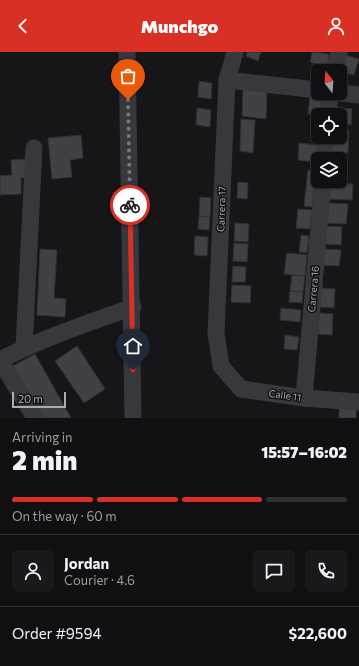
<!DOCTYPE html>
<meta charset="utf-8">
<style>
:root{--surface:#101012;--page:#19191b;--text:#f1f3f6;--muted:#9c9d9f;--line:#303032;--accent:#d93025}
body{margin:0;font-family:Commissioner,sans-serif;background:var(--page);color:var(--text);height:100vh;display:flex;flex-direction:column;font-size:15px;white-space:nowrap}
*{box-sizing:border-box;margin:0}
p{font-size:13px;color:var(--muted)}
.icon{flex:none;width:22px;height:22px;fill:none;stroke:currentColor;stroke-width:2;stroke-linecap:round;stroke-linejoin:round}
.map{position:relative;height:366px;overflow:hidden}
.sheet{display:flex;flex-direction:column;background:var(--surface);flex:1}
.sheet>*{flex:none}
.needle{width:26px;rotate:343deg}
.controls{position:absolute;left:311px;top:12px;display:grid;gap:8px}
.controls a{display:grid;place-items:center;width:36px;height:36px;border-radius:6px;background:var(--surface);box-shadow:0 1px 3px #0004,0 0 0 1px var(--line);font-size:20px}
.scale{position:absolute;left:12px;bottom:10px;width:54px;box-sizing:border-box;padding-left:4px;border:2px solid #a8adb8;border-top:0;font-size:11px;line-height:14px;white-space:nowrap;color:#a8adb8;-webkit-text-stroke:3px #111113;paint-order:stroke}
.pin{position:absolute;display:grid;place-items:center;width:34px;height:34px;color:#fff;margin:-41px -17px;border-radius:50% 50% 50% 0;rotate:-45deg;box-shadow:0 0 4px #0007}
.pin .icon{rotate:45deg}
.courier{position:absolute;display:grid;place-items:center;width:40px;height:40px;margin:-20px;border:3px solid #d93025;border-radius:50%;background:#fff;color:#222;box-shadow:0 1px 5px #0007}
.head em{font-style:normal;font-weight:800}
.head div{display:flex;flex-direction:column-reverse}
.head{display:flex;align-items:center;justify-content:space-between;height:68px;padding:0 12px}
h1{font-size:26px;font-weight:800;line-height:30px}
.bar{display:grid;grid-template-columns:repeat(4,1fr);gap:6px 4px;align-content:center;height:48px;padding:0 12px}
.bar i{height:5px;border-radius:3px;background:var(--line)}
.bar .active{background:var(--accent)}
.bar p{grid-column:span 4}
.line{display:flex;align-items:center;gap:10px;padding:0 12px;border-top:1px solid var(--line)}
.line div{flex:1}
.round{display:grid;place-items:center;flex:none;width:42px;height:42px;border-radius:6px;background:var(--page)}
header{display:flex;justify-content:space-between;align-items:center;height:52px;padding:0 12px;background:var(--accent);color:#fff;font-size:18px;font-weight:800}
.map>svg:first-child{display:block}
.building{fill:#404145;stroke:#303034}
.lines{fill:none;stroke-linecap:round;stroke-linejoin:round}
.street{stroke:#37383d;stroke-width:17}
.done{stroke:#757880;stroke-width:4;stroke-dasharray:0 7.2}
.route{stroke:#d93025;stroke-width:5}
.labels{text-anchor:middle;stroke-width:3;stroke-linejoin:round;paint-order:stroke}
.street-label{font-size:10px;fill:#a8adb8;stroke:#111113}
</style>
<header><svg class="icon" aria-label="back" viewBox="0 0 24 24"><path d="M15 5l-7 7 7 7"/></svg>Munchgo<svg class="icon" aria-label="person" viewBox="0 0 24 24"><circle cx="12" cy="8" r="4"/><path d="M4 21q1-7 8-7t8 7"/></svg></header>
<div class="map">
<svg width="359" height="366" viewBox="0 0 359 366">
<rect width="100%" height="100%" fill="#161618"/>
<!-- building -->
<g class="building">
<path d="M247,0H261L258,9L246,4Z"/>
<path d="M312,0L329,2L327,16L310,10Z"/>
<path d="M346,3L359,7L354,23L341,20Z"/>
<path d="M199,29L212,31L211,47L198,45Z"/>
<path d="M243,37L267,40L266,67L242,64Z"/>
<path d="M310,44L323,46L321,63L308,62Z"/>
<path d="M197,56L211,58L210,75L196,73Z"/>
<path d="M336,56L352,57L351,73L340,72V63H335Z"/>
<path d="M241,67L255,68L253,101L240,99Z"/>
<path d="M340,78L349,79L348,101L331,99L332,85H340Z"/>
<path d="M81,83L83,106L70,108L72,125L52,127L48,86Z"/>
<path d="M299,91L318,93L316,110L298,108Z"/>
<path d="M331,106L344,107L343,121L340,120V107Z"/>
<path d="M29,107L30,126H21V142L0,143V124L12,123L11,108Z"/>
<path d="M308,118L316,119L312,155L304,154Z"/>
<path d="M238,130L248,131L247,147L237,146Z"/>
<path d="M329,131L353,132L352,148L328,147Z"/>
<path d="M200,145L211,146L210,165L199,164Z"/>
<path d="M328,151L348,152L346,172L326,171Z"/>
<path d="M298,157L312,158L310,177L296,176Z"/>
<path d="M199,164L210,165L209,178L198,177Z"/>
<path d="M235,171L249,172L248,190L234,189Z"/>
<path d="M326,174L342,175L341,193L325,192Z"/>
<path d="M301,183L309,184L307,201L299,200Z"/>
<path d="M195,184L208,185L207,204L194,203Z"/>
<path d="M234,191L248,192L247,210L233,209Z"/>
<path d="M40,197L57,198L54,246L66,247L65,265L37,263Z"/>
<path d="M324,197L341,198L339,214L323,213Z"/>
<path d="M287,201L307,203L305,224L284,222Z"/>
<path d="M233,214L246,215L245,230H232Z"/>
<path d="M292,223L305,224L303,240L290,239Z"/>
<path d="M232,233L251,234L250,251L231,250Z"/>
<path d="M321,236L335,237L334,256L320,255Z"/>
<path d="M290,239L303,240L302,251L289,250Z"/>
<path d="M281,256L301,258L300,270L280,268Z"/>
<path d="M319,261L333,262L332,283L318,282Z"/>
<path d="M285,283L299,285L297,298L284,297Z"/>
<path d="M77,294L105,337L84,351L55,309Z"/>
<path d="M35,302L71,366H42L13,314Z"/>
<path d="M339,355L356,356V366H339Z"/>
</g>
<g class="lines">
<!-- street -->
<g class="street">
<path d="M127,0L133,366"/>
<path d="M235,0L227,28L216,281L221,314L241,337L304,346L359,350"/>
<path d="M335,19L339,0"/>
<path d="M227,28L318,38"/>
<path d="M340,41L359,43"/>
<path d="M328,63L330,41"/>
<path d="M324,107L326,85"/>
<path d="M24,296L34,96"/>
<path d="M0,308C43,286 88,271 133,255"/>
<path d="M0,308L35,366"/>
<path d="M304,346L323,129"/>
</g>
</g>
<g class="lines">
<!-- done -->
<path class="done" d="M128,48L130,153"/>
<!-- route -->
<path class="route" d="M130,153L133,318"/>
</g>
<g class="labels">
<!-- street labels -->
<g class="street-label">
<text transform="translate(221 157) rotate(-88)" y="4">Carrera 17</text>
<text transform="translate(313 237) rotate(-85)" y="4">Carrera 16</text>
<text transform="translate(285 343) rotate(8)" y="4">Calle 11</text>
</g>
</g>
</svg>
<div class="controls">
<a><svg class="needle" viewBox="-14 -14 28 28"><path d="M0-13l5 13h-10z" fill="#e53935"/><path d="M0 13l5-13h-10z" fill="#9c9d9f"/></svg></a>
<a><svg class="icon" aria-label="locate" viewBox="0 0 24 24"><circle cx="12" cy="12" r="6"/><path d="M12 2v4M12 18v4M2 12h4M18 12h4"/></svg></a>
<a><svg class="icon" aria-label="layers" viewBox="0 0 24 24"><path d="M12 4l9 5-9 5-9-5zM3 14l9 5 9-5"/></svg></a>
</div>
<div class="scale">20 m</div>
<div class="pin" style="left:128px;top:48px;background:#ea580c"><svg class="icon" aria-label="bag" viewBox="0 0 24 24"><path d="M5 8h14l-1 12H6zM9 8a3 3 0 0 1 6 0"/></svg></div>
<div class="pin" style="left:133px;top:318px;background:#1f2937"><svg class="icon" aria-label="home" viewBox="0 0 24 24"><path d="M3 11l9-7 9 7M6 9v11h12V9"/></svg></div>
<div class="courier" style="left:130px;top:153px"><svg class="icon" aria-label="bike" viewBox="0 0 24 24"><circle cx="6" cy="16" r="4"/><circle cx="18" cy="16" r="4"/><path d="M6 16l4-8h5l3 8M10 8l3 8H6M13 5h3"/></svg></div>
</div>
<section class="sheet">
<div class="head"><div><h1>2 min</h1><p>Arriving in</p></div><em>15:57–16:02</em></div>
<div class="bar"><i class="active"></i><i class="active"></i><i class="active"></i><i></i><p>On the way · 60 m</p></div>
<div class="line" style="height:72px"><a class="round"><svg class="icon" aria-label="person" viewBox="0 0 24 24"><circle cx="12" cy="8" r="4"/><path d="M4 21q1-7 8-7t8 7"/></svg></a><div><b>Jordan</b><p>Courier · 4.6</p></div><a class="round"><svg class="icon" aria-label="chat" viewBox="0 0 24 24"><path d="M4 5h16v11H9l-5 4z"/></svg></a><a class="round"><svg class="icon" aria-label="phone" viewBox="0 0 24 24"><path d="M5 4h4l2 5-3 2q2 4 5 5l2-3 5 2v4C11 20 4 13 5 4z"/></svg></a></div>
<div class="line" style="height:52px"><div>Order #9594</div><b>$22,600</b></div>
</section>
